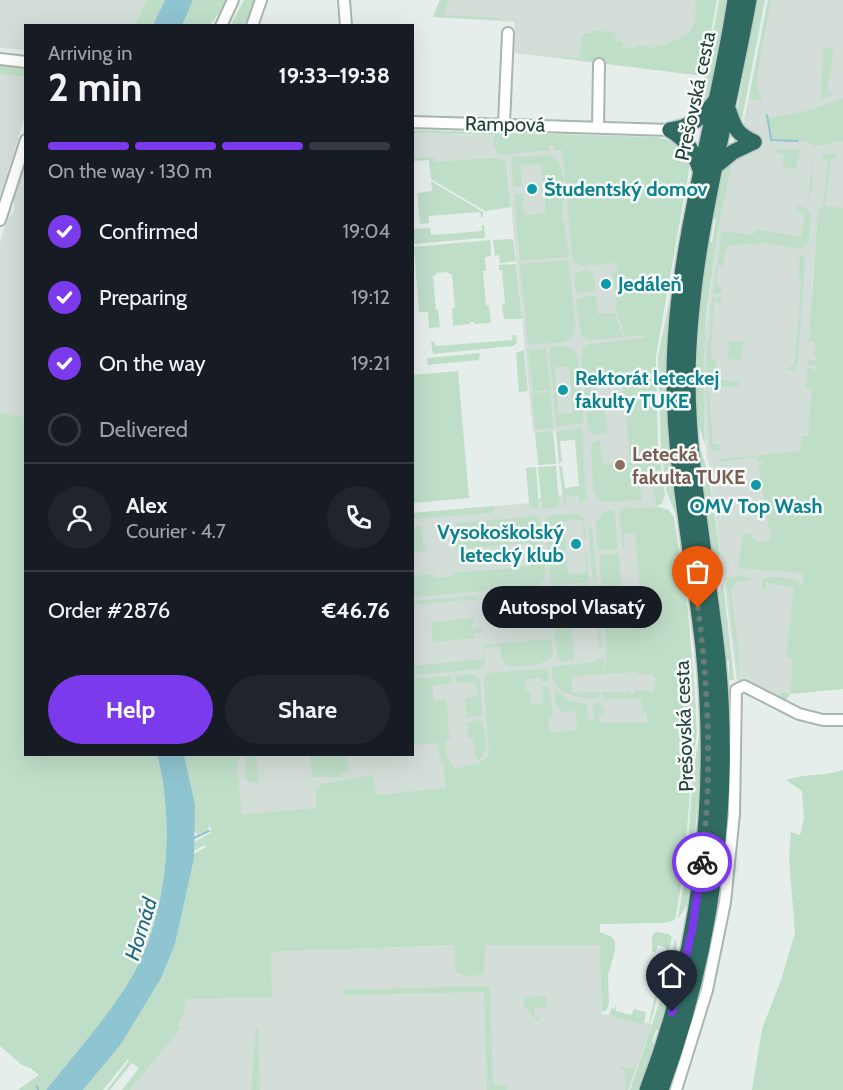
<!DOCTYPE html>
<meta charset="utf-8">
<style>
:root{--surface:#171b24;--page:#20242c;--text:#f1f3f6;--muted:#9ea1a6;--line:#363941;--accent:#7c3aed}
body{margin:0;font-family:Cabin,sans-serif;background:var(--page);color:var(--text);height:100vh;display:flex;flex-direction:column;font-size:22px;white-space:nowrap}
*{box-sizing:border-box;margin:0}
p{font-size:20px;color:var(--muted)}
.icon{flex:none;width:33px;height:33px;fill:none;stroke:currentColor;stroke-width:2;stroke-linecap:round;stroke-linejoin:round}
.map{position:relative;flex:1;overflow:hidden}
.panel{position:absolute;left:24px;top:24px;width:390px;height:732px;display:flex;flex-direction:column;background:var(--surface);border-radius:0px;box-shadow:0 6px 24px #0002}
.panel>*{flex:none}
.pin{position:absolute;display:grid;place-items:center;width:51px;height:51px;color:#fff;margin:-62px -26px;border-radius:50% 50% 50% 0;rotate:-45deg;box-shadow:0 0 6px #0007}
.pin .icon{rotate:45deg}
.courier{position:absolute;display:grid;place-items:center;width:60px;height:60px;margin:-30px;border:4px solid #7c3aed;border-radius:50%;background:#fff;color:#222;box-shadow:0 2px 8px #0007}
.bubble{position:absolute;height:42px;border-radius:21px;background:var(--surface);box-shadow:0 6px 24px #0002;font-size:20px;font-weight:700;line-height:42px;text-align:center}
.overview em{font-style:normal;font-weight:700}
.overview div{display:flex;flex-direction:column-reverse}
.overview{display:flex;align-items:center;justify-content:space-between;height:102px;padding:0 24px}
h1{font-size:39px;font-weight:700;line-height:45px}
.bar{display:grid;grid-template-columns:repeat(4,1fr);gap:9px 6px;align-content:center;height:72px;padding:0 24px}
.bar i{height:8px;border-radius:4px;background:var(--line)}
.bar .selected{background:var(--accent)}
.bar p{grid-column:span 4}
.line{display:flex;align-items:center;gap:15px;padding:0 24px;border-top:2px solid var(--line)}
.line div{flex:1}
.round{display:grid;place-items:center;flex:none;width:63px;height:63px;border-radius:32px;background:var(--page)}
ol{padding:0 24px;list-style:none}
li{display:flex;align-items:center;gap:18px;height:66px}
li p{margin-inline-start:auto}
li .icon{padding:6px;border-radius:50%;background:var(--accent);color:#fff;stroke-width:4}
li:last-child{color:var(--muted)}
li i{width:33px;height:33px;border:3px solid var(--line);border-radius:50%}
.button{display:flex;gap:12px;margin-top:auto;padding:12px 24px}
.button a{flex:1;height:69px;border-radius:36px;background:var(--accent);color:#fff;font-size:24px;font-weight:700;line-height:69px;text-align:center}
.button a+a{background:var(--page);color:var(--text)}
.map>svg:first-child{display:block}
.built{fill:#d3ded9}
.green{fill:#bfdec8}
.water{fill:#8fc4d1}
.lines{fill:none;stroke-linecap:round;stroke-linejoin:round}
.stream{stroke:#8fc4d1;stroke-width:2}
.minor-casing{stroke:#a7b6b1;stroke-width:14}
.highway-casing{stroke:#c2cac8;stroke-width:18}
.minor{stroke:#fff;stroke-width:10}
.highway{stroke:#306b61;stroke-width:15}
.done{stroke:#687d77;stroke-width:6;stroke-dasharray:0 10.8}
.route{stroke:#7c3aed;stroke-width:8}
.culture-dot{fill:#0f9aa8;stroke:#f6faf8;stroke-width:2}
.education-dot{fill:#8d6e63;stroke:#f6faf8;stroke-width:2}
.labels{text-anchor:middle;stroke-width:5;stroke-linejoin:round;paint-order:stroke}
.street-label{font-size:20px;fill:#244039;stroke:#f6faf8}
.culture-label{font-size:20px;font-weight:bold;fill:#0d838f;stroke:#f6faf8;text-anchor:start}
.education-label{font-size:20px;font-weight:bold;fill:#785e54;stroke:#f6faf8;text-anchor:start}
.water-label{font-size:21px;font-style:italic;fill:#1f687b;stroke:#f6faf8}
</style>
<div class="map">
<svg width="843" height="1090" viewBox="0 0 843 1090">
<rect width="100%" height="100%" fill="#e5eeea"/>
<!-- built -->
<g class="built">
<path d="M0,0H146L134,25L26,26L25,50L0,48Z"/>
<path d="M440,0H709L698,75L514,53L515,22L433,17Z"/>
<path d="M768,0H843V214L818,211L812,289L818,353L803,573L790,694L783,706L738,689L710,475L711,470L707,458L703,404V351L717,236L734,155L742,131Z"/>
<path d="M0,74L26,77L25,116L0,197Z"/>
<path d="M413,133L669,140L689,164L687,181L655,287L656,497L692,654L696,708L563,755L393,803L237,819L224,755L412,754L413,513L531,503L544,496L584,494L578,429L533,432L507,162L433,165L432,157L413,158Z"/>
<path d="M25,160V417L0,413V242L7,221L14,211V198Z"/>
<path d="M455,945H599L602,1014L652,1024L629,1090H130L180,1028L178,1025L183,1016L187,999L271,952Z"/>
</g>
<!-- green -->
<g class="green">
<path d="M146,0H165L153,25L134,26Z"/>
<path d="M193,0H228L210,25L181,26Z"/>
<path d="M244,0H256L244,25L230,26Z"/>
<path d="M440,0H448L444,15L500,18V20L433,17Z"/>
<path d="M696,0H717L703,76L561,58V56L580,58L582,35L586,33L592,34L593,30L616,33L615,40L623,42V47L633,48L640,45L651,48L660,45L662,46L681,38V36L689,34L695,21Z"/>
<path d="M719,0H727C722,32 717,89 698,115Z"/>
<path d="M757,0H765L740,129L736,117Z"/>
<path d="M768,0H771L756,83L762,101L749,99Z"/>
<path d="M834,47L827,91L834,92L830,96L821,99L823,49Z"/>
<path d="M0,64L13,67L25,66V77L0,74Z"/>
<path d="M843,98V141L814,146L806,141L771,139L768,118L812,110Z"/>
<path d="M413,130L656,137C674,139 688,151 689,170L656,356L658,446L665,494L662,504L657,505L651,485L640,486L642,500L602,502L596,496L593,490L591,446L592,443L600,440L603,465L630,462L625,405L633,404V397L624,398L622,383L595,385L596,398H585L581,358L583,347L589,344L645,338V335L625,337L617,313L613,274L617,272L616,263L582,266L573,262L562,150H554V145H549V150L499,155L494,147V135L413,133Z"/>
<path d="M775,149H801C806,150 810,152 813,157L812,188L809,199L808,200L813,157L807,151L800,149L796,169L782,167L784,155L774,151Z"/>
<path d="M834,153L837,158L831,159L825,206L843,208V689L790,694L784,701L743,681L746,680L779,697L781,692L790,694L793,659L786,658L794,587L767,583L766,590H763L761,587L763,579C773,575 794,577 802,585L803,573L738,568L743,535L749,533L758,543L769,541L771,538L758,467L764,462H758L756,457L720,462V459L801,451L802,436H808L812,388H806L807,367H811V370L815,371L816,366L807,365L808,360H816L817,356H814L815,342L809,341L818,209L823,207L828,161L823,160V154Z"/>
<path d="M548,155C571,162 562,202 562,218L564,221L569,257L520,261L514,195L523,194V208L525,215L545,213V199L541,164L521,165L522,186L514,187L511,159L513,157Z"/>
<path d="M734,155L717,236L706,318L703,373L705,445L698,423L696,393L701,291L709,242H712L716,219H714C717,197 719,171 734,155Z"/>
<path d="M434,157V162L492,158L506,160L511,207L485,211L431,179L429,160L413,161V158Z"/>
<path d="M431,181L483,212V217H481L480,212L429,216V223L420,224L417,193L432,191Z"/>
<path d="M796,206L804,207L811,212L809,240L805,246L799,249L765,243L730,245L725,251L723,268L720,264L718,266L716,283L722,290L721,293H713L722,231L753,235L755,229L801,237L805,214L796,210Z"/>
<path d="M482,225H484L485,237L483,238L414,244L413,229L430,228L431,235L482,231Z"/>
<path d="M513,239L516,261L500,263L499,255L495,256L493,240Z"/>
<path d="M490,240L491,256L485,257L486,271H483L486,305L489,306L491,323L474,324V322H470V324L453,326L452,309L455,308L452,274H449L448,272L436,273V275L433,276L436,310H438L440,327L429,328L428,312H419L414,247Z"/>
<path d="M800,255L804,257L805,260L798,363L794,370H785L795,364L801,285L798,273Z"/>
<path d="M569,260L575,327L573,336L564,342L528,345L520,264Z"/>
<path d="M516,264L522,319H504L502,305L505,304L502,270H499V265Z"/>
<path d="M587,270L594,274L595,291L576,293L574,275L579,272Z"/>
<path d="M596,295L598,314L615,313L623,337L588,340L581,335L576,301L579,298Z"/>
<path d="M712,297H721V306L717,301L714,304L711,357L716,363L715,379L740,382L739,386L706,389L707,343L709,340Z"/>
<path d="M670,298L666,357V410L676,515L666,490L661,446L658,356Z"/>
<path d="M513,335H516L517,343L513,346L433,354L431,342H434L435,346L512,340Z"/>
<path d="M729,341L743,342L741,360L728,359Z"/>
<path d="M567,346L574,351L578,360L583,422L581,424L558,426L556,424L553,393L557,392L558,414L573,413L569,366L555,367L556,389H553L549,347Z"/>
<path d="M546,348L550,390L533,391L528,350Z"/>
<path d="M524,350L528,391L519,392L516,353Z"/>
<path d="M480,353L479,360L428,365L427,358Z"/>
<path d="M458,371L469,498L413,503V375Z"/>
<path d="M706,391H709L713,444H719L720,450L713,451L710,447Z"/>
<path d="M550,392L553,428L535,429L532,395L534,393Z"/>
<path d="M599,407C607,412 608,424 606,433L592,435L589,431L586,413L591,408Z"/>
<path d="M0,413L25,417L26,754L157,755C175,822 168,911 134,973C110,1015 76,1052 46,1090H18L39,1075L30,1068L22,1065L0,1046Z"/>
<path d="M582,428L586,495L588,497L580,505L579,496L566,497L567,506L564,507L559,466H562L565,488L579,486L575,440L560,441L562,462L559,463L556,431Z"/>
<path d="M553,431L556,464L538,465L535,432Z"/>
<path d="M699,444L709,476L720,554L717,563H714L712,551Z"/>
<path d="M556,466L559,505L557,507L542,509L538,467Z"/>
<path d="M536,467L539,509H534L529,504L526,468Z"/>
<path d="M494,506L492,513L413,519V513Z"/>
<path d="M658,507L669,510L674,518L688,610L697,731L691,777L684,869L675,920L663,923L600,924V932L612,937L615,942V951L608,975L609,1003L606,1011H602L599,945H485L484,973C477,977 462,977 456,972L454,945L271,952L272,997L187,999L183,1016L178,1025L181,1028L130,1090H122L139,1068L132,1063L110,1090H107L129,1061L128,1059L103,1090H83L121,1044L175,944L194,854L206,847L204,845L194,851V842L211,833L210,823L208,830L197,835V833L194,832L195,804L184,755H240L237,765L242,814H252L316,808V790L322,784L373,775L376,795L446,788L443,763H440L438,743L413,745V679L451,676L452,683L432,686L434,700L446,699L450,739L445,740C446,751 446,763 456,768L478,764L489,755L484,682L487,673L547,669L549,681L542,682L541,677L525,680L526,691H530L531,704L543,703L542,687L549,686L553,717L548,718L550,733L577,730L576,711L563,712C554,706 555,699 554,689L570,701L587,704L588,720H595L593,705L598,702L604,707V714H599L600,723L647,722V713H642L641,699H603L602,692H623L624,695L626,694V692L630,691V695L634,694V691H652L653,693L654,684L656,683L654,680L656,679L654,678L653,674H638L637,672L605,674L606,642L599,559L602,555L619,553L623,605H627L628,601L641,600L635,533L624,534L625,549H623L619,509Z"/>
<path d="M612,510L615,514L618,549L600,550L598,549L596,523L604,512Z"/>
<path d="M576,513L583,517L586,539H584L582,520L576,521L575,519L563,522L568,573L576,575L586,572L585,549H586L589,582L551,586L544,522L547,516Z"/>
<path d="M538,516L540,520L542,546L538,549L531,551L530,543L456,549V543L458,542L456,523Z"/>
<path d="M421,526L423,545L425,546L426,552L413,553V527Z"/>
<path d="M592,526L597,581H593L588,531Z"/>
<path d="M535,557L544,560C545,571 548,580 537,586L413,597V576L433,574L434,578L453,576V573L532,566L531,558Z"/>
<path d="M739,576L750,578V581H737L731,591L739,653V681L726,578Z"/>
<path d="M723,581L734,680H729V661H726L719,593Z"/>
<path d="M593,583H597L602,642L601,648H599Z"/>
<path d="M589,584L590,598L577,597V599L570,600L574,660L562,662L558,658L557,654L551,588Z"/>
<path d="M540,591L548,598V613L546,601L487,606L486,598L490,594Z"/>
<path d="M474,596L479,599L413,605V601Z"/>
<path d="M473,618L472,629L482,628L481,632L474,633L475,638L433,642L431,622Z"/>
<path d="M549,626L553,654C546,668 521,666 507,666L502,658L500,646L484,648L485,664L480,669L413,675V661V666L484,659L483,645L550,639Z"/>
<path d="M604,657V674L572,676V693L599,692V699C579,697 549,696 552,667L593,662Z"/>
<path d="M474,674L480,681L482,715L467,718L465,698L478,696L476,682L456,683L455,676Z"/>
<path d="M480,720L483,722C485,735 491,753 478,760L474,754L473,738H468L467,722Z"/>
<path d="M700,730V772L693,860L687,905L678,919L686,869L693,774Z"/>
<path d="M248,755H256L259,784L245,780V758Z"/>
<path d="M310,755H347L348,770L338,777H312Z"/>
<path d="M843,770V1090H752L762,1029L781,980L795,933L789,859L791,832L800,835L804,819L802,791L786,780C806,773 823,777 843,770Z"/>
<path d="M658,932L669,934L672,937L653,1014L628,1090H625V1070L619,1069L622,1067L632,1069L635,1067L648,1027L666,948L658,945L656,953L652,951V937L654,933Z"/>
<path d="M675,939C683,953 664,1012 659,1030H656L652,1042L655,1043L638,1090H630L661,998Z"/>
<path d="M490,986L493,1085H506L507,1090H487L484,992L343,995V990Z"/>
<path d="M546,996L547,1007L535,1008V1017H539V1021H537L524,1005V997Z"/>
<path d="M616,1005V1011L631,1015L634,1009L646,1012L644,1025L609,1015L612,1008L615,1009Z"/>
<path d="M258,1027L260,1090H251L256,1028Z"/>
</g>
<!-- water -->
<g class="water">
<path d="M165,0H193L182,25H153Z"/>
<path d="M157,755H184L195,804L194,858L175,944L161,978L121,1044L83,1090H46C76,1052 110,1015 134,973C168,911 175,822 157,755Z"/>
</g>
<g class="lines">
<!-- stream -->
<g class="stream">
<path d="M767,115L771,139"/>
<path d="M771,140L798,141"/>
<path d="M194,838L209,831"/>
<path d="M37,1086L38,1090"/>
</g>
<defs>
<g id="minor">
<path d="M344,0L346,26"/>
<path d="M221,26L233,0"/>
<path d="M252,26L261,0"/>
<path d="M0,59L26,62"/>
<path d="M412,122L670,130"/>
<path d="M504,124L508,33"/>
<path d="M598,127L599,64"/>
<path d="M0,220L26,140"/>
<path d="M676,1090L707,990L725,902L734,814L736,690L744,686L799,714L823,720H843"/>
</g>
<g id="highway">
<path d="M729,111C735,129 737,134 754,142"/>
<path d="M670,130C691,127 702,118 715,101"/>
<path d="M670,130C689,142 693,151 701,172"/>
<path d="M716,166L733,152L754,142"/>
<path d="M647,1090C701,950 718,797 703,648C693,558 674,468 674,378C674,249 716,126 735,0"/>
<path d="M661,1090C712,952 732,805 718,659C708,565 688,472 688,378C689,250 727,125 749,0"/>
</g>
</defs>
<!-- minor casing -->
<use href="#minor" class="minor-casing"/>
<!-- highway casing -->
<use href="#highway" class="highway-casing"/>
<!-- minor -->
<use href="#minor" class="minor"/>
<!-- highway -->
<use href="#highway" class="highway"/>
</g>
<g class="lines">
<!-- done -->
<path class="done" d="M698,608C709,693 712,777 702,862"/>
<!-- route -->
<path class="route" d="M672,1012L692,931L702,862"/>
</g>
<!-- markers -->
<g class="culture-dot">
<circle cx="532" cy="189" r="6"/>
<circle cx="606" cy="284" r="6"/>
<circle cx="563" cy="390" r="6"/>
<circle cx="756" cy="485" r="6"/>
<circle cx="576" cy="544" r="6"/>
</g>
<circle class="education-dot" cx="620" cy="465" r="6"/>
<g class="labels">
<!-- street labels -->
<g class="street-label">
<text transform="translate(695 96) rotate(-78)" y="7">Prešovská cesta</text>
<text transform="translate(505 124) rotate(1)" y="7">Rampová</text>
<text transform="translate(684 726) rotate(-92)" y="7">Prešovská cesta</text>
</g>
<!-- culture labels -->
<g class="culture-label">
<text x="544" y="196">Študentský domov</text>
<text x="618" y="291">Jedáleň</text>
<text x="575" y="385">Rektorát leteckej<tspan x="575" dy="23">fakulty TUKE</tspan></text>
<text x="756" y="513" text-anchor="middle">OMV Top Wash</text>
<text x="564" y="539" text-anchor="end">Vysokoškolský<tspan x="564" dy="23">letecký klub</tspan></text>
</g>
<!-- education labels -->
<g class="education-label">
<text x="632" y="461">Letecká<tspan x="632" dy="23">fakulta TUKE</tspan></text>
</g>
<!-- water labels -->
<g class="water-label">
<text transform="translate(141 929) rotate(-73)" y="7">Hornád</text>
</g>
</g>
</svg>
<div class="pin" style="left:698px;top:608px;background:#ea580c"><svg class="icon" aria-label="bag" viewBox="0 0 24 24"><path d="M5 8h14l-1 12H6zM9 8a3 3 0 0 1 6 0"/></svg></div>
<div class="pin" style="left:672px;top:1012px;background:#1f2937"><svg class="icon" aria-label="home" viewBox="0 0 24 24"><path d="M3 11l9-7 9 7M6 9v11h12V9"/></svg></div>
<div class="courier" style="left:702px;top:862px"><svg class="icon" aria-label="bike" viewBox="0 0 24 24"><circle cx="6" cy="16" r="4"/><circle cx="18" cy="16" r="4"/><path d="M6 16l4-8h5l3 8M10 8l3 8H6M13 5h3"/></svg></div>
<div class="bubble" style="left:482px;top:586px;width:180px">Autospol Vlasatý</div>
<section class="panel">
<div class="overview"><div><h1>2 min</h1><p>Arriving in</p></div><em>19:33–19:38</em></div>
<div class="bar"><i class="selected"></i><i class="selected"></i><i class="selected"></i><i></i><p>On the way · 130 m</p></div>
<ol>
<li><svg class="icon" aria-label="check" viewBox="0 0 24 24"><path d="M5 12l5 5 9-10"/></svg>Confirmed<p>19:04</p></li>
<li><svg class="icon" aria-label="check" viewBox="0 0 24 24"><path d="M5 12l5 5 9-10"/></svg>Preparing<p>19:12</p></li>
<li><svg class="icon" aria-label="check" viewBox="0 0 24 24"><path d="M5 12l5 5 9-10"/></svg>On the way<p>19:21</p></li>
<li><i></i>Delivered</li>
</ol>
<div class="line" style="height:108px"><a class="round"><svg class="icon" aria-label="person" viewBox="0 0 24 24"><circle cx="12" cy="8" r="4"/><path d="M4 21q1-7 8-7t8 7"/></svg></a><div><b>Alex</b><p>Courier · 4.7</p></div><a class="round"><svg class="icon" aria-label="phone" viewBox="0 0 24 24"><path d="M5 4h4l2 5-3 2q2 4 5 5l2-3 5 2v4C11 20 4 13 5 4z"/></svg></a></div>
<div class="line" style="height:78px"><div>Order #2876</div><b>€46.76</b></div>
<div class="button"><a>Help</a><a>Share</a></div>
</section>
</div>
